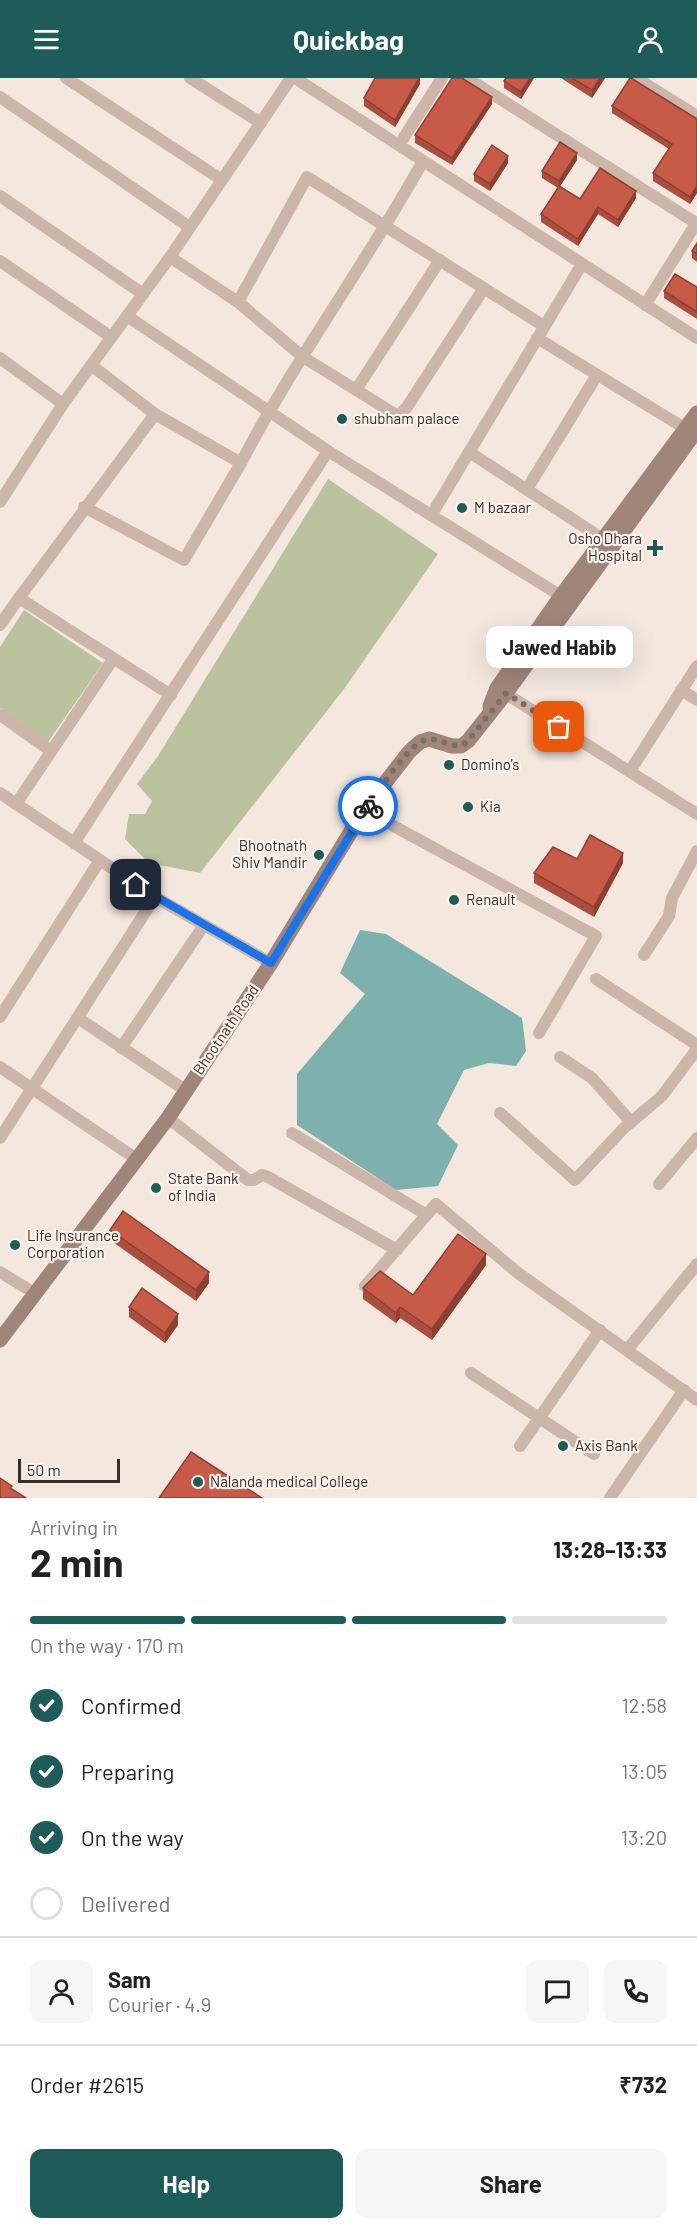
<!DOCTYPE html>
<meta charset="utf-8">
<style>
:root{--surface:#fff;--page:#f6f6f6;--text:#222;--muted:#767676;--line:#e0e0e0;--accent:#1e5c5a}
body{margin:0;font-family:Barlow,sans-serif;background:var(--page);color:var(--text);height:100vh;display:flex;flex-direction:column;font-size:22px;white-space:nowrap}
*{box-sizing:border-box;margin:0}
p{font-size:20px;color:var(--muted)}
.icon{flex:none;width:33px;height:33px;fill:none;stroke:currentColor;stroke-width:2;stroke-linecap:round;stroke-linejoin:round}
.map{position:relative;height:1420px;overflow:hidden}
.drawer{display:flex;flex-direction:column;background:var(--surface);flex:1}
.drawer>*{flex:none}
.scale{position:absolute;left:18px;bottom:15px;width:102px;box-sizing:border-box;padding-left:6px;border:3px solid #392d29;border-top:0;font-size:16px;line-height:21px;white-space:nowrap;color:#392d29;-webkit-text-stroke:4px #faf2eb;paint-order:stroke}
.pin{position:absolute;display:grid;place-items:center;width:51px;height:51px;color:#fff;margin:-26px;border-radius:12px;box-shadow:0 3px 9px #0006}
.courier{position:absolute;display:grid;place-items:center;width:60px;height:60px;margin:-30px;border:4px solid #1a73e8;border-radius:50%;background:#fff;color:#222;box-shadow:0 2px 8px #0007}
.bubble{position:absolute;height:42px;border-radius:12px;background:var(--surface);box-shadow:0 6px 24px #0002;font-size:20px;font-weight:700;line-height:42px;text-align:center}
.overview em{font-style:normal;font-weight:700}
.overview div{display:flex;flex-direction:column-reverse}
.overview{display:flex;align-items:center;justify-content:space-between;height:102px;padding:0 30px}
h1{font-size:39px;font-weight:700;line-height:45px}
.bar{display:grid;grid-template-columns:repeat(4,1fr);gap:9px 6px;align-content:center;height:72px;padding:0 30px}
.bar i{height:8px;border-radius:4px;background:var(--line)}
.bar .active{background:var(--accent)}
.bar p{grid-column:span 4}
.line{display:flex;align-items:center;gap:15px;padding:0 30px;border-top:2px solid var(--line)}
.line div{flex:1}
.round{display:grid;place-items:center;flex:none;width:63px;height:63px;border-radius:12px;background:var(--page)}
ol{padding:0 30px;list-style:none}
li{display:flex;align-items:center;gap:18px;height:66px}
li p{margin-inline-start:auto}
li .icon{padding:6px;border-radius:50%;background:var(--accent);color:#fff;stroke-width:4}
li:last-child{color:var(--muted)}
li i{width:33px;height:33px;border:3px solid var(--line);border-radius:50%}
.cta{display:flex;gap:12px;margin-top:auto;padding:12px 30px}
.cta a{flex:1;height:69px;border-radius:12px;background:var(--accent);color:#fff;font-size:24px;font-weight:700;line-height:69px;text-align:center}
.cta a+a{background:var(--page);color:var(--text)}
header{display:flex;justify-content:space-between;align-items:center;height:78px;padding:0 30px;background:var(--accent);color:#fff;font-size:27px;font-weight:700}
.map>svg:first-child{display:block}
.green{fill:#bac39e}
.water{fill:#7cb1ae}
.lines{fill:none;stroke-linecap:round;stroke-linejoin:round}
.street{stroke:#ccb6aa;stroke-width:12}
.secondary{stroke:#a0857b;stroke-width:15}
.wall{fill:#ac4e3e}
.shaded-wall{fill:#8c4032}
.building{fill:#c85b48;stroke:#8c4032;stroke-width:1.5}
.done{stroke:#7a6e68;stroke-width:6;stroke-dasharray:0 10.8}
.route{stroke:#1a73e8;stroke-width:8}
.poi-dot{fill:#1e5c5a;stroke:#faf2eb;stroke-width:2}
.labels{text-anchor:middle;stroke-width:4.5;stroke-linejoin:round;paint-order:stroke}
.poi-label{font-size:15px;fill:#392d29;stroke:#faf2eb;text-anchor:start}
.street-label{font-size:15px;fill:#392d29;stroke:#faf2eb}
</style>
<header><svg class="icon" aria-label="menu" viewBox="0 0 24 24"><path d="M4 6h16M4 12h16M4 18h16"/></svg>Quickbag<svg class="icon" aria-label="person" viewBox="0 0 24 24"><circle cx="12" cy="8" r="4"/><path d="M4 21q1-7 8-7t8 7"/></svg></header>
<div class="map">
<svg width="697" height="1420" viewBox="0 0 697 1420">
<rect width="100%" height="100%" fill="#f3e7de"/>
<!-- green -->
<g class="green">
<path d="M328,401L438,476L344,611L200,795L149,785L125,761L129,736H145L152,723L137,706L158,678Z"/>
<path d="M24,532L103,585L48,664L0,630V569Z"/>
</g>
<!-- water -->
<path class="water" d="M360,852L386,856L522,940L526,973L516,988L489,985L464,992L437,1046L458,1067L438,1108L396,1112L297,1047V996L365,916L340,895Z"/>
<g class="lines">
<!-- street -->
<g class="street">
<path d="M66,0L222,102"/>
<path d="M190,0L261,45"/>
<path d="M291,0L170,179L238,224L307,99L544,248"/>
<path d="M295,0L697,260"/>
<path d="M467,0L696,145"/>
<path d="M636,0L697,38"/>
<path d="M0,19L188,148"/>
<path d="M399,67L442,0"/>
<path d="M0,118L143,216"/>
<path d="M0,183L111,259"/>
<path d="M238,224L303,279L398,338L407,329L484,210"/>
<path d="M645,227L697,144"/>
<path d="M127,238L170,179"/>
<path d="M537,260L686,351"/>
<path d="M0,280L63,326"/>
<path d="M91,287L155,336"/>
<path d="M356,312L440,182"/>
<path d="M469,374L603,461"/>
<path d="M527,411L597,297"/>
<path d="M0,424L63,326L127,238L328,373L561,518L565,523"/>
<path d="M84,429L184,482L241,385"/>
<path d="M432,436L582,186"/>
<path d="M0,547L19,520"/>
<path d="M500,612L697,736"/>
<path d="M681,612L697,622"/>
<path d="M171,617L19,520L155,336L241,385C295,281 366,186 423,83"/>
<path d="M0,637L51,673"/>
<path d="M630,693L697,588"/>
<path d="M0,715L155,819L271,885"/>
<path d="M16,726L113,581"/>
<path d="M364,732L596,858L539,955"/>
<path d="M74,765L328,373"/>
<path d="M644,877L669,838L672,820L697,773"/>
<path d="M596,901L697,967"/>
<path d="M0,939L100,782"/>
<path d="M78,940L185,1012"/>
<path d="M121,970L204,847"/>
<path d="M560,979L592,1000L631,1044"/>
<path d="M0,989L138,1082"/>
<path d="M500,1035L575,1102L624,1050L662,1018L697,971"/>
<path d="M168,1040L248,1102H254L262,1097L268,1099L397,1172"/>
<path d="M292,1055L425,1136"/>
<path d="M0,1060L155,819"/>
<path d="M659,1106L697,1060"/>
<path d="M0,1194L36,1216"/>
<path d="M365,1208L436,1126L518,1195L697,1322"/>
<path d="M627,1272L697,1186"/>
<path d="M471,1295L594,1376"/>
<path d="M520,1368L600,1252"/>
<path d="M610,1420L684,1312"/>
</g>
<!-- secondary -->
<g class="secondary">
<path d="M490,628L497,610L561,518L697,335"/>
<path d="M0,1262L168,1040L271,885L364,732L409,674L420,664L429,661L452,668H461L468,663L506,615L697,352"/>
</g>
</g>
<!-- wall -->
<g class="wall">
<path d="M375,0H420V6L395,49L364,28V20Z"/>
<path d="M506,0H534L521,21L504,10V3Z"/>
<path d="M561,0H605L592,20Z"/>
<path d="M492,26L452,87L415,65V57Z"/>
<path d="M612,28L697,41V115L690,126L653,103V95L669,71L612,35Z"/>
<path d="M577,82L560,108L580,121L636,120L618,149L598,136L578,168L541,144V136L558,110L542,100V93Z"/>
<path d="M508,85L490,113L474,103V96Z"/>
<path d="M697,165V184L692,180V173Z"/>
<path d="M697,209V241L664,220V213Z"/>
<path d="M577,781L623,785L594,839L534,805V795Z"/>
<path d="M110,1152L209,1205L196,1223L110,1162Z"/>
<path d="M486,1187L432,1262L400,1240L396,1245L363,1221V1210L413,1217Z"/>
<path d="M129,1229L178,1247L165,1265L129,1239Z"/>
</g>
<!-- shaded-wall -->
<g class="shaded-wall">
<path d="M417,0H420V6L395,49V42Z"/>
<path d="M530,0H534L521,21V14Z"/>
<path d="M600,0H605L592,20V12Z"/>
<path d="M492,19V26L452,87V80Z"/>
<path d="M577,75V82L559,110V103Z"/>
<path d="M508,78V85L490,113V106Z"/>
<path d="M697,108V115L690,126V119Z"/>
<path d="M636,113V120L618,149V142Z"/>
<path d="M598,129V136L578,168V161Z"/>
<path d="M623,775V785L594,839V829Z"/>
<path d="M486,1176V1187L432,1262V1251Z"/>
<path d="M209,1194V1205L196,1223V1212Z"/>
<path d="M400,1229V1240L396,1245V1235Z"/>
<path d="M178,1236V1247L165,1265V1255Z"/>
</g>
<!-- building -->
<g class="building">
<path d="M375,0H419L395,42L364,20Z"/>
<path d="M452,0H462L492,19L452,80L415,57Z"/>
<path d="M506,0H530L521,14L504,3Z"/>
<path d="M572,0H600L592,12Z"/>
<path d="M630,0H631L697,41V108L690,119L653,95L672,66L612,28Z"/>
<path d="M560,64L577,75L559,103L542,93Z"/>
<path d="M492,67L508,78L490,106L474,96Z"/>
<path d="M600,90L636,113L618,142L598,129L578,161L541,136L559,108L580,121Z"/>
<path d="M697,165V176L692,173Z"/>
<path d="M675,196L697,209V234L664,213Z"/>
<path d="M590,757L623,775L594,829L534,795L553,769L577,781Z"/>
<path d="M123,1133L209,1194L196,1212L110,1152Z"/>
<path d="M458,1156L486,1176L432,1251L400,1229L396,1235L363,1210L380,1193L413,1217Z"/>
<path d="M142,1210L178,1236L165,1255L129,1229Z"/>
<path d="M191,1374L262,1420H159Z"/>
<path d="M0,1400L12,1408L10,1410L26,1420H0Z"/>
</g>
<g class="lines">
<!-- done -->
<path class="done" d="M368,728C379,713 410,663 428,661C439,661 450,668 461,668L468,663L506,615L559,649"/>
<!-- route -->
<path class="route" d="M136,807L271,885L368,728"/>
</g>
<!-- markers -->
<g class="poi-dot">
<circle cx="342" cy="341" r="6"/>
<circle cx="462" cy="430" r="6"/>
<path d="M652 461h6v6h6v6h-6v6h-6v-6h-6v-6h6z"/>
<circle cx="449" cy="687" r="6"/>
<circle cx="468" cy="729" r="6"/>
<circle cx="319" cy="777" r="6"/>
<circle cx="454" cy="822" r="6"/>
<circle cx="156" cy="1110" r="6"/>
<circle cx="15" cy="1167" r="6"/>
<circle cx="563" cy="1368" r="6"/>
<circle cx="198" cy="1404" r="6"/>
</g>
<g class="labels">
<!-- poi labels -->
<g class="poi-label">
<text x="354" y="346">shubham palace</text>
<text x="474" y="435">M bazaar</text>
<text x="642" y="466" text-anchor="end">Osho Dhara<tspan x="642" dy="17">Hospital</tspan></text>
<text x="461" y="692">Domino's</text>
<text x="480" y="734">Kia</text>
<text x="307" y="773" text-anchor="end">Bhootnath<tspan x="307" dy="17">Shiv Mandir</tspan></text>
<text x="466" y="827">Renault</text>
<text x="168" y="1106">State Bank<tspan x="168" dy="17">of India</tspan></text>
<text x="27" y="1163">Life Insurance<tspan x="27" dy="17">Corporation</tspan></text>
<text x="575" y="1373">Axis Bank</text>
<text x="210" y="1409">Nalanda medical College</text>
</g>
<!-- street labels -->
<g class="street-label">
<text transform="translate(226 952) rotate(-56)" y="5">Bhootnath Road</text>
</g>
</g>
</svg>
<div class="scale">50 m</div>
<div class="pin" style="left:559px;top:649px;background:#ea580c"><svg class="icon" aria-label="bag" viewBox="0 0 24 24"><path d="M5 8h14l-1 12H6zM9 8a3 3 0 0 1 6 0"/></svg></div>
<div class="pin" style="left:136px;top:807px;background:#1f2937"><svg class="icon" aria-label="home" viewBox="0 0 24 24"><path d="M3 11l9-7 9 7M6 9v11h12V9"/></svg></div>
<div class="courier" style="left:368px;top:728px"><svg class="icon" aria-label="bike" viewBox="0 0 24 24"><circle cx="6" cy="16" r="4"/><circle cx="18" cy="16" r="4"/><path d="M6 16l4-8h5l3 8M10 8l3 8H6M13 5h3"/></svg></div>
<div class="bubble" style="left:486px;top:548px;width:147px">Jawed Habib</div>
</div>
<section class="drawer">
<div class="overview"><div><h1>2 min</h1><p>Arriving in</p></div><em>13:28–13:33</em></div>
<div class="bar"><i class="active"></i><i class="active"></i><i class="active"></i><i></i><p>On the way · 170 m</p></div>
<ol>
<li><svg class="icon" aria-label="check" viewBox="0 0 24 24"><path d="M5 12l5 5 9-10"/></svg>Confirmed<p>12:58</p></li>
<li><svg class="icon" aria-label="check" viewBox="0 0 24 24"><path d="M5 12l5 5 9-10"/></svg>Preparing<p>13:05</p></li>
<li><svg class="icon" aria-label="check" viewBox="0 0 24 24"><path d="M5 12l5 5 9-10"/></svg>On the way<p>13:20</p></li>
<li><i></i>Delivered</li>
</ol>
<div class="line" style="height:108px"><a class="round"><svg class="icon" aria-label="person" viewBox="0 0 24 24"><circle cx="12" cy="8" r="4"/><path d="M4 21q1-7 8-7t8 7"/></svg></a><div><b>Sam</b><p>Courier · 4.9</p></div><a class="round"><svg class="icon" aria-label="chat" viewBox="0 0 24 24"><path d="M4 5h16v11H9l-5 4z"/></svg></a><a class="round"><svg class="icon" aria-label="phone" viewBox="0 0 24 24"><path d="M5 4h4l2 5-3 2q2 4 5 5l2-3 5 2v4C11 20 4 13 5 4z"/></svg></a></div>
<div class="line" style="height:78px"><div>Order #2615</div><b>₹732</b></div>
<div class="cta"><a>Help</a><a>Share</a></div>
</section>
